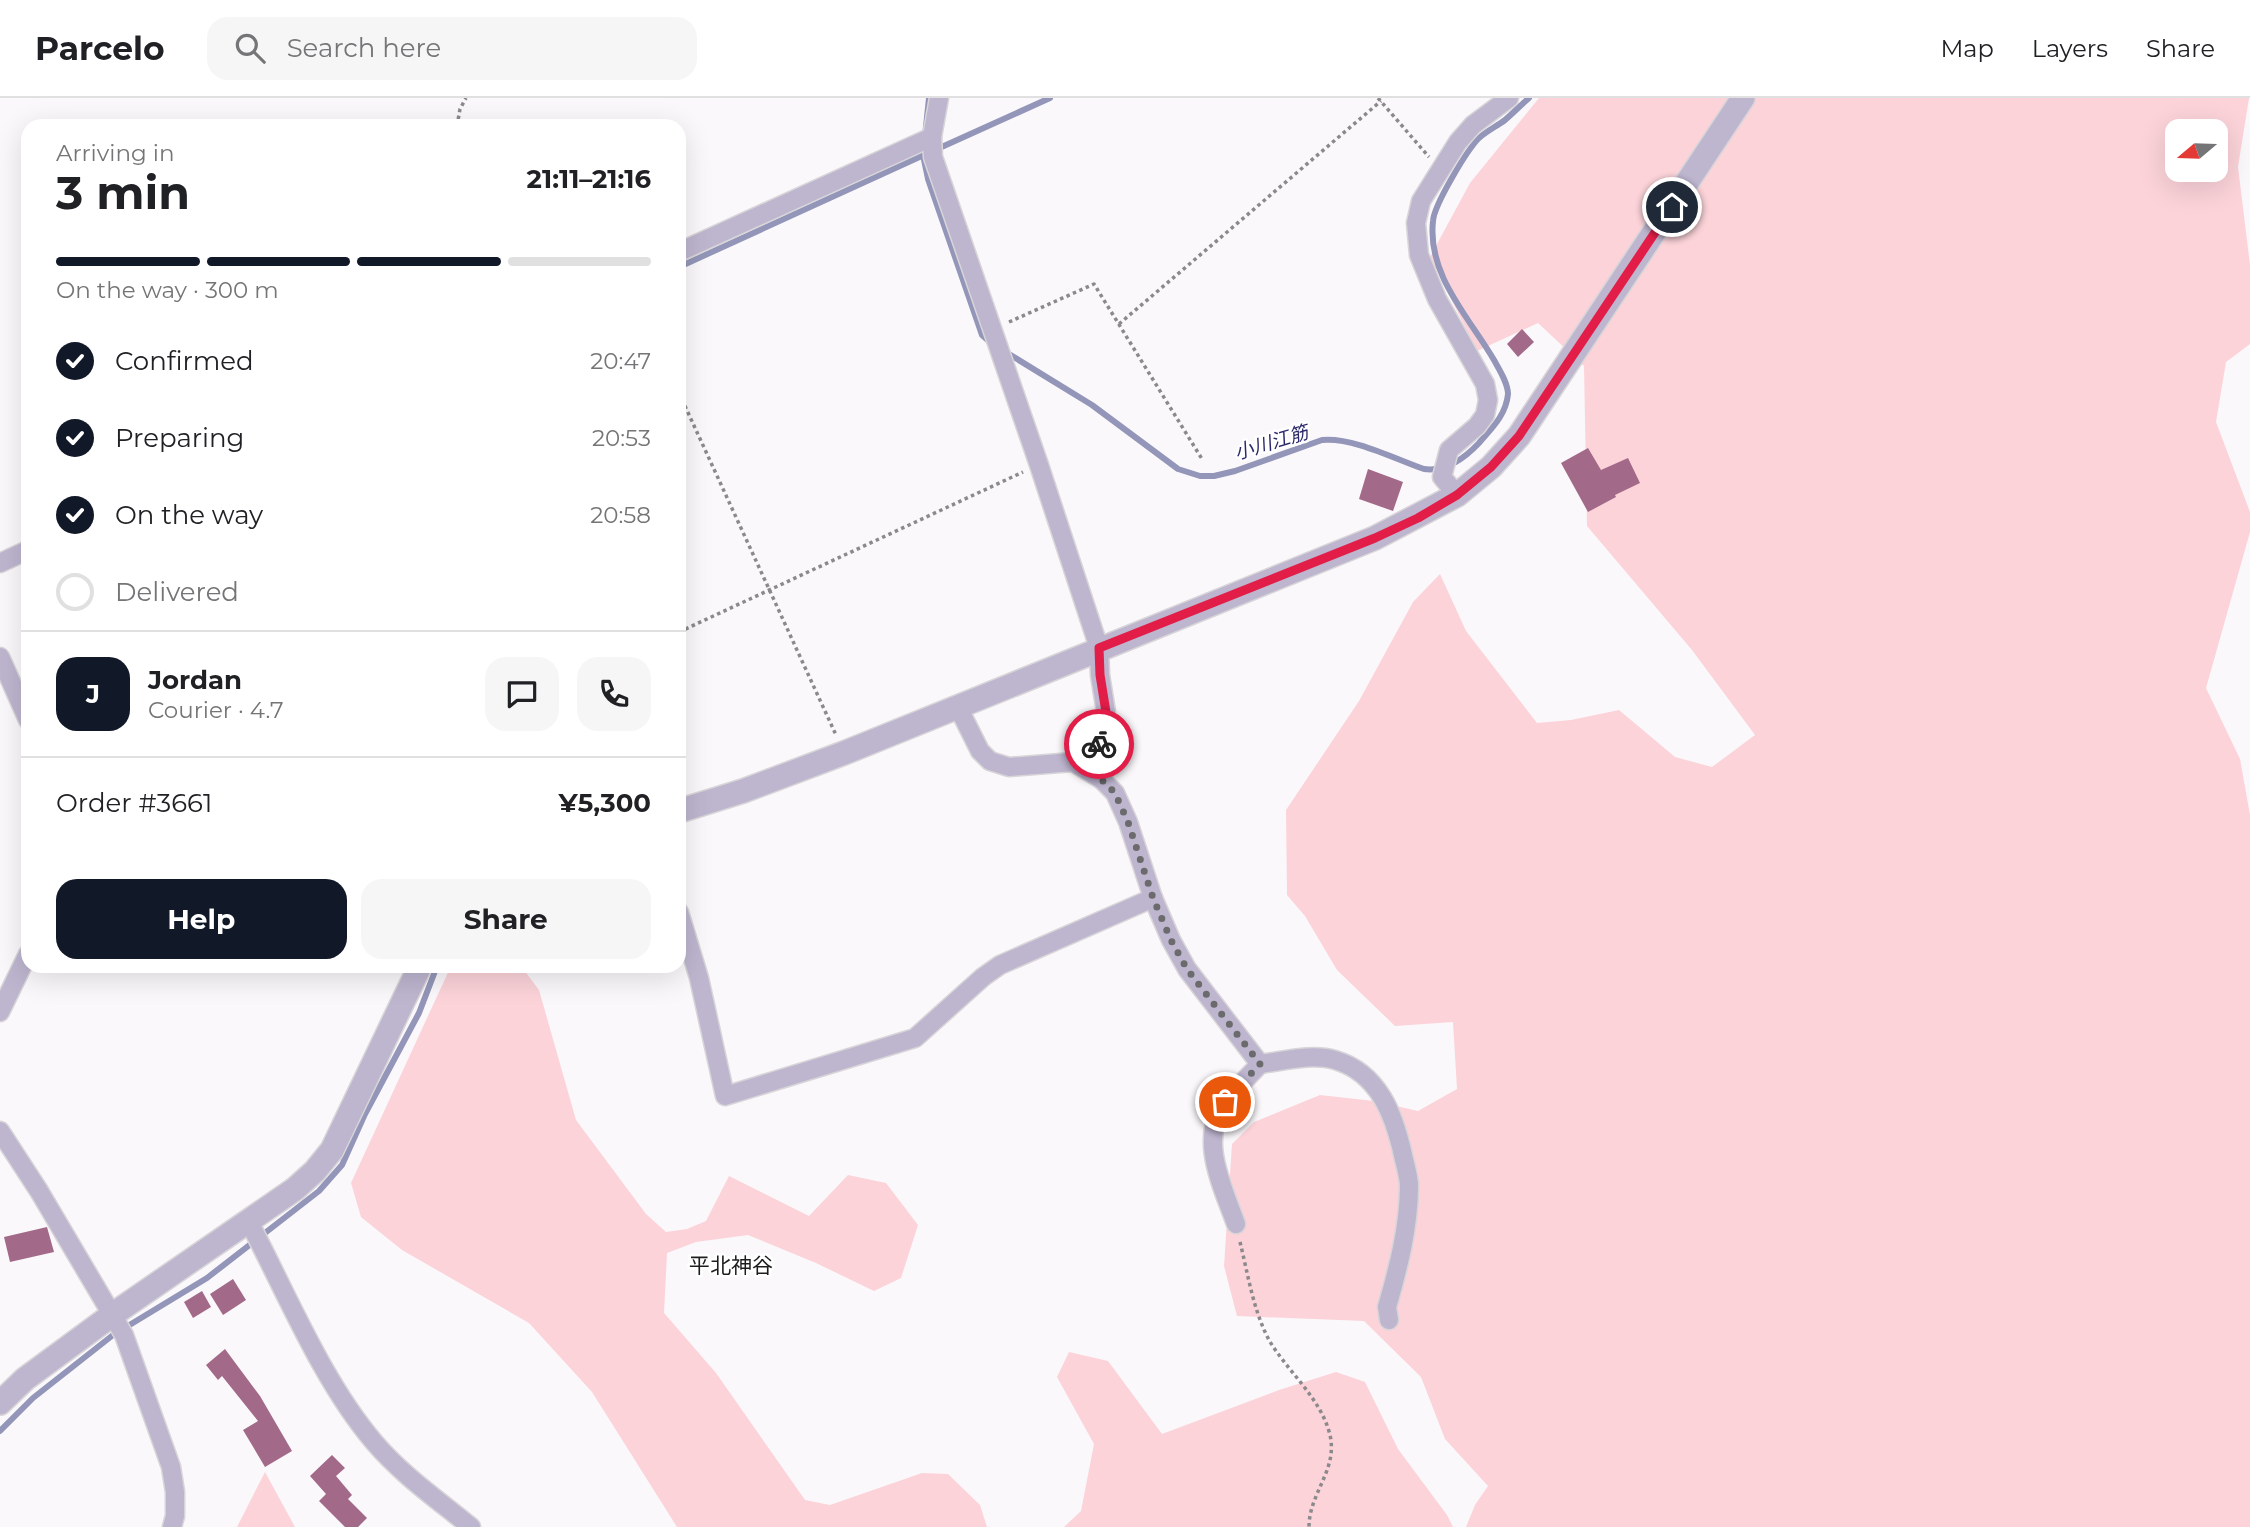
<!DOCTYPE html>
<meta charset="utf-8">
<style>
:root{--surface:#fff;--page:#f6f6f6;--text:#202124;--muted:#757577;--line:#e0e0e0;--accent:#111827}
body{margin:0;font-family:Montserrat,"Noto Sans JP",sans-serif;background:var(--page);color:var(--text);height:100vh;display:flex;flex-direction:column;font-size:26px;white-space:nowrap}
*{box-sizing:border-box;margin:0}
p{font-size:23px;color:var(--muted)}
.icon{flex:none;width:38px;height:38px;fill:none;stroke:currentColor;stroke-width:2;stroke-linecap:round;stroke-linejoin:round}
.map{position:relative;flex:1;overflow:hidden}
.drawer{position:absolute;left:21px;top:21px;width:665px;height:854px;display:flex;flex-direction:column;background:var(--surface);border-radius:21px;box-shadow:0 7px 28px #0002}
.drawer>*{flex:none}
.needle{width:46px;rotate:251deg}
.controls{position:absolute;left:2165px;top:21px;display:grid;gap:14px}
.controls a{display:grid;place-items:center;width:63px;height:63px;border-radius:14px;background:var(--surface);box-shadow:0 7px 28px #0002;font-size:35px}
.pin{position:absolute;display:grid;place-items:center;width:60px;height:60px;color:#fff;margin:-30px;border:4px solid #fff;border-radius:50%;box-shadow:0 2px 7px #0007}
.courier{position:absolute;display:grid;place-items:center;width:70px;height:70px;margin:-35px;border:5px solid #e11d48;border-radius:50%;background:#fff;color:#222;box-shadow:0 2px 9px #0007}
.headline em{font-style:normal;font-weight:700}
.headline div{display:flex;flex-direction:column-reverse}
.headline{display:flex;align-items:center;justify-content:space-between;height:119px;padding:0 35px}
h1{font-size:46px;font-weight:700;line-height:52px}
.bar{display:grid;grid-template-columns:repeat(4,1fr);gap:10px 7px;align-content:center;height:84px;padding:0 35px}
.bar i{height:9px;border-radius:5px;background:var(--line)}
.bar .on{background:var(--accent)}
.bar p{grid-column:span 4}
.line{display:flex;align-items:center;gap:18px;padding:0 35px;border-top:2px solid var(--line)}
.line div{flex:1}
.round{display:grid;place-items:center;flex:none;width:74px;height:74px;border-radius:21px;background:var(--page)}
ol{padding:0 35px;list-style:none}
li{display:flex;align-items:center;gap:21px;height:77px}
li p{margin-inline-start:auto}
li .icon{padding:7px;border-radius:50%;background:var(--accent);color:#fff;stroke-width:4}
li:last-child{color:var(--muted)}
li i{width:38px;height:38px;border:4px solid var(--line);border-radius:50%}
.cta{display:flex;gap:14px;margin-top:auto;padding:14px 35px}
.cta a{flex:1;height:80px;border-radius:21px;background:var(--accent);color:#fff;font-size:28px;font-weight:700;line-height:80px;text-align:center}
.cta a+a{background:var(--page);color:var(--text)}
header{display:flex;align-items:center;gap:42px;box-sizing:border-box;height:98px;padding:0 35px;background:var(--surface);border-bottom:2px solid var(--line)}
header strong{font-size:33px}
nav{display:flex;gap:38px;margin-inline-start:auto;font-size:24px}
.search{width:490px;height:63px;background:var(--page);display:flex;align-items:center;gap:18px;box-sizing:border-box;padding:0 24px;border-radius:21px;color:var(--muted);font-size:26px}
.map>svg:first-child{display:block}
.green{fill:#fbd3d9;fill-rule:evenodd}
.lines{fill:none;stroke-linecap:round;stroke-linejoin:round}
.stream{stroke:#9396b8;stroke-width:6}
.building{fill:#a26988}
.minor-casing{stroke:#d8d5d8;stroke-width:21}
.tertiary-casing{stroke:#d8d5d8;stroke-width:26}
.path{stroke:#8b898b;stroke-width:3.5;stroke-dasharray:3.5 3.5;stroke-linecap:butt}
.minor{stroke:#beb5cf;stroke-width:18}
.tertiary{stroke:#beb5cf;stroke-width:23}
.done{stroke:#6b6a6c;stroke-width:7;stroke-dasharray:0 12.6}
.route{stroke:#e11d48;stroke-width:9}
.labels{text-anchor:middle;stroke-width:5;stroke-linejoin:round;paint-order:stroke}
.water-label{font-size:19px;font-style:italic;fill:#2a276a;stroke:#fff}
.quarter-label{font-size:21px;fill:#1e1d1e;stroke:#fff}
</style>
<header>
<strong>Parcelo</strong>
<div class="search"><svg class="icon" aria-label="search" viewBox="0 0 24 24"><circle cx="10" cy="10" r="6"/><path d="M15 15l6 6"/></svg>Search here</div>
<nav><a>Map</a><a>Layers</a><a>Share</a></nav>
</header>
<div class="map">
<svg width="2250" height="1429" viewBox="0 0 2250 1429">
<rect width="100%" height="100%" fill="#fbf8fc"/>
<!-- green -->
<g class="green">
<path d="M1539,0H2249L2238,69L2250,167V246L2226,264L2216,324L2250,414V434L2206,590L2240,661L2250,717V1429H1466L1475,1407L1488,1388L1445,1341L1421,1279L1364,1223L1237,1218L1224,1168L1232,1046L1254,1024L1320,997L1374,1003L1418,1013L1457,991L1453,924L1395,928L1337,872L1305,818L1287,797L1286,712L1359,603L1413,504L1440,476L1466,533L1537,625L1571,622L1619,612L1675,659L1712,669L1755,637L1692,552L1587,428L1584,268L1538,225L1477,253L1430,159L1470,85ZM2177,33H2216V72H2177Z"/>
<path d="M451,868H521L539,892L576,1022L646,1116L666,1134L687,1131L706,1123L729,1078L809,1118L848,1077L886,1085L918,1127L901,1180L874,1193L816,1165L748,1137L696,1144L667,1155L664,1215L716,1275L805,1402L830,1407L922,1375L948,1376L980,1407L987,1429H677L592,1294L529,1225L402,1152L361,1119L351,1085Z"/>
<path d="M1069,1254L1108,1263L1162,1336L1279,1292L1336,1274L1365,1284L1398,1351L1447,1417L1453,1429H1064L1081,1413L1094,1346L1057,1279Z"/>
<path d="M265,1374L295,1429H237Z"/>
</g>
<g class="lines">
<!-- stream -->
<g class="stream">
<path d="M929,0L923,57L928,81L982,237L992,246"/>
<path d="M935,52L1050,0"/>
<path d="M679,169L926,56"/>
<path d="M1004,253L1092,307L1178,371L1200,378H1214L1235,373L1322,342C1353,339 1395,361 1424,371C1446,374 1464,361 1479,345C1492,330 1506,317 1508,296C1508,285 1499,271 1494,262C1469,219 1427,177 1433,123C1434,107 1467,52 1479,40C1487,33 1497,28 1505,22C1513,15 1521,7 1529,0"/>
<path d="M0,1333L33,1300L113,1237L207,1180L319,1093L342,1067L365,1016L419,915L437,868"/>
</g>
</g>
<!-- building -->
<g class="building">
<path d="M1522,231L1534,244L1518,259L1507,246Z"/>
<path d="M1588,350L1601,372L1628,360L1640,385L1615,397L1616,399L1588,414L1561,365Z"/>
<path d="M1368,371L1403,384L1393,413L1359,401Z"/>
<path d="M47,1129L54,1154L10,1164L4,1139Z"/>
<path d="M233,1181L246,1202L223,1217L210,1196Z"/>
<path d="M202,1193L211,1209L193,1220L184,1204Z"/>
<path d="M225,1251L260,1298L292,1353L265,1369L243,1332L258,1323L222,1278L218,1282L206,1267Z"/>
<path d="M332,1357L345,1370L336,1378L352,1397L348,1401L367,1420L358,1429H345L319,1403L326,1396L310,1378Z"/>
</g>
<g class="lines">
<defs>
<g id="minor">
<path d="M932,39L933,59L1039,367L1099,550L1100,577L1106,614L1099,644L1101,681"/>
<path d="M679,154L932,39L939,0"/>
<path d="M1457,397L1442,379L1449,352L1477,328L1485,317L1488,302L1485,286L1437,201L1419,157L1416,125L1421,103L1458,44L1473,27L1509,0"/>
<path d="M0,465L28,452"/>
<path d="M0,559L28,622"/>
<path d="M958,609L980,653L990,663L1009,669L1073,664L1101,681L1115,695L1128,724L1153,800L1171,842L1187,871L1260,966C1249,978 1237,989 1227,1002C1197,1039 1222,1087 1236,1126"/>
<path d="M679,814L699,880L725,998L915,940L983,879L1000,867L1153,800"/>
<path d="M0,914L28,856"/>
<path d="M1260,966C1284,963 1312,955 1335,962C1379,975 1394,1017 1403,1057C1405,1067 1409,1078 1409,1088C1409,1129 1398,1171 1387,1209L1389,1222"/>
<path d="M0,1033L39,1093L124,1237L171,1369L175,1394V1418L172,1429"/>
<path d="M249,1124C286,1194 322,1283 374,1344C402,1377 438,1402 471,1429"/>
</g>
<g id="tertiary">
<path d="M679,713L743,693L844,655L1375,440L1457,397L1491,369L1519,338L1743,0"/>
<path d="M0,1305L25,1281L112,1217L295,1091L315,1073L332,1052L420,868"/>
</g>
</defs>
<!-- minor casing -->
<use href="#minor" class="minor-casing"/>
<!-- tertiary casing -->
<use href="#tertiary" class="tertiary-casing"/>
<!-- path -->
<g class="path">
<path d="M1378,0L1429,59"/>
<path d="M457,28L460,11L466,0"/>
<path d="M1009,224L1094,186L1202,361"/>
<path d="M1119,226L1381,3"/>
<path d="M679,295L836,637"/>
<path d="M679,534L1023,374"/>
<path d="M1240,1144C1248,1176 1253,1212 1269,1242C1287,1273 1321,1300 1330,1337C1338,1372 1309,1395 1309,1429"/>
</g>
<!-- minor -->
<use href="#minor" class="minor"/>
<!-- tertiary -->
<use href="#tertiary" class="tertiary"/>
</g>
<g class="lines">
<!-- done -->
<path class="done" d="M1099,646L1101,681L1115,695L1128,724L1153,800L1171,842L1187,871L1260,966L1225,1004"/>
<!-- route -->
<path class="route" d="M1099,646L1106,614L1100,577L1099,550L1375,440L1418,420L1457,397L1491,369L1519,338L1672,109"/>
</g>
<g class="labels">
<!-- water labels -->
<g class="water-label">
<text transform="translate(1271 344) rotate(-17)" y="7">小川江筋</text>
</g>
<!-- quarter labels -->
<g class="quarter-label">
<text x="731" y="1175">平北神谷</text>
</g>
</g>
</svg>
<div class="controls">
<a><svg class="needle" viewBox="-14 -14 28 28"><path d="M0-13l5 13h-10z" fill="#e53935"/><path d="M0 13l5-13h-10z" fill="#757577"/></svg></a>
</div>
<div class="pin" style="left:1225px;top:1004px;background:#ea580c"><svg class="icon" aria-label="bag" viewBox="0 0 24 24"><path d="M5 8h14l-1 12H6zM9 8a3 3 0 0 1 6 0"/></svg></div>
<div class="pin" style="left:1672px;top:109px;background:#1f2937"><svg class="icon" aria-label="home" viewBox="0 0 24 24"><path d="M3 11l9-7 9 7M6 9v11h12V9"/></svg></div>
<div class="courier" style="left:1099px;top:646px"><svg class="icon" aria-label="bike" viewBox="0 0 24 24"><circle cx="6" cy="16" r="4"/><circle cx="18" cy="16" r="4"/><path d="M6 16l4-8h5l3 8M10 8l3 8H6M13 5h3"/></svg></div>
<section class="drawer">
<div class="headline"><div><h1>3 min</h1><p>Arriving in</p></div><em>21:11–21:16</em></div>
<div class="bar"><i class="on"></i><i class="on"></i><i class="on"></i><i></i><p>On the way · 300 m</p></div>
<ol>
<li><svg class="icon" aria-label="check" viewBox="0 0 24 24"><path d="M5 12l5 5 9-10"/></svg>Confirmed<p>20:47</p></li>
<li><svg class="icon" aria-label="check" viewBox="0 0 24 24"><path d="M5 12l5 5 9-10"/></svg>Preparing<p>20:53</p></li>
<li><svg class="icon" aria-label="check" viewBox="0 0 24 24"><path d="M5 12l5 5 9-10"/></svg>On the way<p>20:58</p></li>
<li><i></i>Delivered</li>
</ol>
<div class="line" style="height:126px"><b class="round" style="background:var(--accent);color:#fff">J</b><div><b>Jordan</b><p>Courier · 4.7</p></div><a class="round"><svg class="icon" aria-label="chat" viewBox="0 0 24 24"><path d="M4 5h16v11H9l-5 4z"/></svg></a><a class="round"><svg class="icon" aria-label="phone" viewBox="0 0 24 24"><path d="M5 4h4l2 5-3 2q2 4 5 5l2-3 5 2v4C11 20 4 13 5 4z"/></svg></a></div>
<div class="line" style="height:91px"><div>Order #3661</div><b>¥5,300</b></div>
<div class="cta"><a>Help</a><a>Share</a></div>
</section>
</div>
